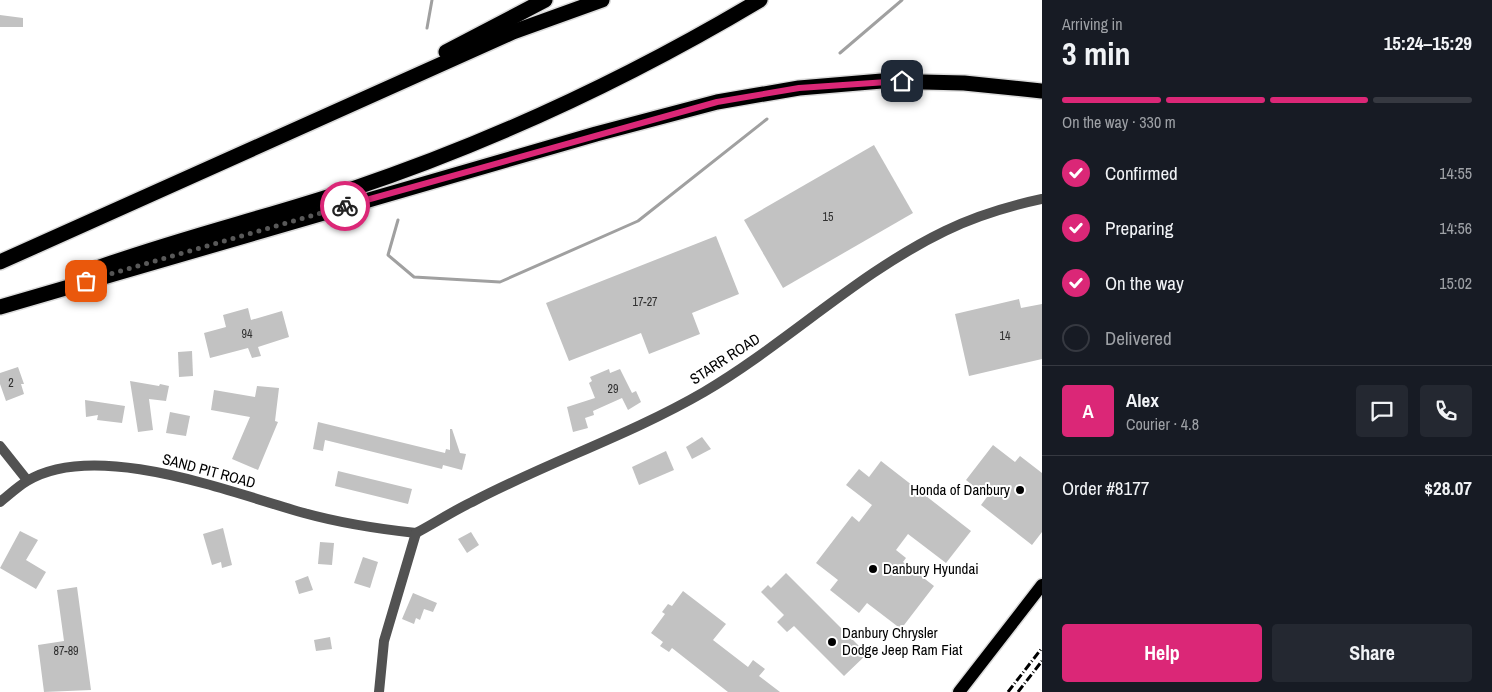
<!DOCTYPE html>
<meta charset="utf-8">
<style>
:root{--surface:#171b24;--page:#242831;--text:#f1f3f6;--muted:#9ea1a6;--line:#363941;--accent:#db2777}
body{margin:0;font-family:"Archivo Narrow",sans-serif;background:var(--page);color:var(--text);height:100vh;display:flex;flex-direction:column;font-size:19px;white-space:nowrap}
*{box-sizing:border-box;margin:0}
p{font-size:16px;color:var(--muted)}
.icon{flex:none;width:28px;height:28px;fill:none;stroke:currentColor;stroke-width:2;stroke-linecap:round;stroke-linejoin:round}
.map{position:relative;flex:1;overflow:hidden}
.panel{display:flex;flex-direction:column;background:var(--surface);width:450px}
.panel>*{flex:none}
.pin{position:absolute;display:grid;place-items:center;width:42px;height:42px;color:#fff;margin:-21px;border-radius:10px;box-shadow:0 2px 8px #0006}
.courier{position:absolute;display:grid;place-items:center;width:50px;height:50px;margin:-25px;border:4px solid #db2777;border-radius:50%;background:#fff;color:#222;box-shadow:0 1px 6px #0007}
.summary em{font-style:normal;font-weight:700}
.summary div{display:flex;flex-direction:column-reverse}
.summary{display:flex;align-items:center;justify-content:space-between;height:85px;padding:0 20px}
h1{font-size:32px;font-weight:700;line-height:38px}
.bar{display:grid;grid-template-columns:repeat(4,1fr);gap:8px 5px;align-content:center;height:60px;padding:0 20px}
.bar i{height:6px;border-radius:4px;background:var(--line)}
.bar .active{background:var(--accent)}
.bar p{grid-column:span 4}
.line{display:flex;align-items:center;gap:12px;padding:0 20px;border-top:1px solid var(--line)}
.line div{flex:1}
.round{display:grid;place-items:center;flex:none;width:52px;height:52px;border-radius:5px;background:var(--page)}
ol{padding:0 20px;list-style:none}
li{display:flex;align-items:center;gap:15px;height:55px}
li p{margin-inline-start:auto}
li .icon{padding:5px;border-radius:50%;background:var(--accent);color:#fff;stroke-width:4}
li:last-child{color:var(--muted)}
li i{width:28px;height:28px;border:2px solid var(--line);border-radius:50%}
.cta{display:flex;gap:10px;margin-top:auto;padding:10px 20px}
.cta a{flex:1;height:58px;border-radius:5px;background:var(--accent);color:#fff;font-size:20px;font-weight:700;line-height:58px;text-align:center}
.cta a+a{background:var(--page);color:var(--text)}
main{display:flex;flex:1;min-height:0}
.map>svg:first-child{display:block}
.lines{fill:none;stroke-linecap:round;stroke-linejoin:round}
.stream{stroke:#a0a0a0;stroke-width:3}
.building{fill:#c2c2c2}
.primary-casing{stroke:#dbdbdb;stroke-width:15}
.motorway-casing{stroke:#dbdbdb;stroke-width:18}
.minor{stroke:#525252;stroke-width:10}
.primary{stroke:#000;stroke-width:12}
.motorway{stroke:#000;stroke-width:15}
.rail{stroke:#000;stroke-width:3;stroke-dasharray:8 2.5 1 2.5;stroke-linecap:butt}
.done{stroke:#595959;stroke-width:5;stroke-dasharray:0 9}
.route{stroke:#db2777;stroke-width:6}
.poi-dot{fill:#000;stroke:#fff;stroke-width:2}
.labels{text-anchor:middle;stroke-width:4;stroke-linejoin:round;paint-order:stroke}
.number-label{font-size:12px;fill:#303030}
.street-label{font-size:15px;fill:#000;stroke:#fff}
.poi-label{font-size:15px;fill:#000;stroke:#fff;text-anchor:start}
</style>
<main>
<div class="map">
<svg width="1042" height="692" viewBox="0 0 1042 692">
<rect width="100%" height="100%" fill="#fff"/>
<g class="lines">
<!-- stream -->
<g class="stream">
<path d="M427,28L432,0"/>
<path d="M840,53L902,0"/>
<path d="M398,220L388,255L414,277L500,282L638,221L767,119"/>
</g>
</g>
<!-- building -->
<g class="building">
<path d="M0,15L23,18V27H0Z"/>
<path d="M874,145L913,213L783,288L744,220Z"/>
<path d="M716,236L739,294L692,313L700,334L649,354L641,333L569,361L546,303Z"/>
<path d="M1019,299L1021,308L1042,304V359L969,376L955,314Z"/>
<path d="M248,308L251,320L282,311L289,337L258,347L261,356L252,358L248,348L210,358L204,333L226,327L223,315Z"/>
<path d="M192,351L193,376L179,377L178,352Z"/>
<path d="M18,367L24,384H21L24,394L6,401L0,384V373Z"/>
<path d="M609,369L610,373L620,369L632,393L636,391L641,402L628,410L622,398L593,411L594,415L585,418L588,428L573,432L567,407L595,398L589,383L592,381L590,377Z"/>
<path d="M130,381L159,386L160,384L169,386L166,401L149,399L153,430L138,432Z"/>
<path d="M257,386L279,388L275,421L278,422L258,470L232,459L250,417L211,410L214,390L255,397Z"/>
<path d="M85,400L125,406L122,423L97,420L98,415L86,417Z"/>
<path d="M170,412L190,416L186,436L166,433Z"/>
<path d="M318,422L445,453L446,449L450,450V429H452L460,453L466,454L462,470L443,465L442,469L325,440L323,451L313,449Z"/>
<path d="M702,437L711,449L692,459L686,447Z"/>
<path d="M993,445L1015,462L1020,456L1042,473V532L1032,545L981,505L987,497L966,480Z"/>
<path d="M666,451L674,470L639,485L632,467Z"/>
<path d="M881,461L971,531L946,563L908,534L896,550L906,558L903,562L934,586L901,629L867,603L859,613L830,590L838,580L816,563L852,516L859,522L872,505L846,485L859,469L869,477Z"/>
<path d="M338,471L412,489L408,504L335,486Z"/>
<path d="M223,528L232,565L222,568L221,562L212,565L203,534Z"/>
<path d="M20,531L38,540L26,560L46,572L36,589L0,568Z"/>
<path d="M471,532L479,545L467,553L458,539Z"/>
<path d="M320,542L334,543L332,565L318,564Z"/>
<path d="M363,557L378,562L370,588L354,583Z"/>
<path d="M786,573L867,654L844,676L794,626L787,632L777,622L784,615L761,592L768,585L771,588Z"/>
<path d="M308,576L313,590L299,594L295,581Z"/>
<path d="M77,587L91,690L44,692L38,645L64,641L57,590Z"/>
<path d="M683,591L726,624L713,640L748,667L753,660L765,669L759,676L780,692H728L672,648L669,652L660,646L663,642L651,633L665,614L662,612L668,604L672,606Z"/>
<path d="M413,593L437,603L433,612L424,609L420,620L416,618L414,624L402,619Z"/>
<path d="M330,637L332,649L316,651L314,640Z"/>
</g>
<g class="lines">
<defs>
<path id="primary" d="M959,692L1042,585"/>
<g id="motorway">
<path d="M446,52L545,0"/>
<path d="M0,262L513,32L602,0"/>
<path d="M86,272C172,240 262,219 349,190C492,142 631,77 760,0"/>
<path d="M0,307L596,134L717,102L799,88L882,81L964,83L1042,91"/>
</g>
</defs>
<!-- primary casing -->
<use href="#primary" class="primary-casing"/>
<!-- motorway casing -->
<use href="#motorway" class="motorway-casing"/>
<!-- minor -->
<g class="minor">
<path d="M0,446L27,480"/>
<path d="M0,502C9,495 17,487 27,481C96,439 232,493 304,513C340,523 379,529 416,533"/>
<path d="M416,533C435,523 453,511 472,502C548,462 630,435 704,392C787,343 858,273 945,231C976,216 1009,206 1042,199"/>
<path d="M379,692L384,641L416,533"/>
</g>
<!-- primary -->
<use href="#primary" class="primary"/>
<!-- motorway -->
<use href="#motorway" class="motorway"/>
<!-- rail -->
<g class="rail">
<path d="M1008,692L1042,648"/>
<path d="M1018,692L1042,661"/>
</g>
</g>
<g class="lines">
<!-- done -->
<path class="done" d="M86,281L345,206"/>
<!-- route -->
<path class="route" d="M345,206L717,102L799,88L902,81"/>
</g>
<!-- markers -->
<g class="poi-dot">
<circle cx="1020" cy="490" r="5"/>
<circle cx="873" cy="569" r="5"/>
<circle cx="832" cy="642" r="5"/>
</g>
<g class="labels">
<!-- number labels -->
<g class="number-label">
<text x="828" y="221">15</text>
<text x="645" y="306">17-27</text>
<text x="247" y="338">94</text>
<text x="1005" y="340">14</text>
<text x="11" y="387">2</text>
<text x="613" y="393">29</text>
<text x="66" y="655">87-89</text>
</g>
<!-- street labels -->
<g class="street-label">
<text transform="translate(725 359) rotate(-33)" y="5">STARR ROAD</text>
<text transform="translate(209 471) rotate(15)" y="5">SAND PIT ROAD</text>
</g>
<!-- poi labels -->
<g class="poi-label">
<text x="1010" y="495" text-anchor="end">Honda of Danbury</text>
<text x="883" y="574">Danbury Hyundai</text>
<text x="842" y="638">Danbury Chrysler<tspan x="842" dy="17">Dodge Jeep Ram Fiat</tspan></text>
</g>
</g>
</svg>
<div class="pin" style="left:86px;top:281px;background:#ea580c"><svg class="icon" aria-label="bag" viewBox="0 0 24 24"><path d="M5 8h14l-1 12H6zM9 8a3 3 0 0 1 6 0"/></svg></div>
<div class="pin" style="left:902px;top:81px;background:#1f2937"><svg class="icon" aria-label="home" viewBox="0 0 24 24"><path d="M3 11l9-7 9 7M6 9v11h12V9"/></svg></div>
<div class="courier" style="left:345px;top:206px"><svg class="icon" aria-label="bike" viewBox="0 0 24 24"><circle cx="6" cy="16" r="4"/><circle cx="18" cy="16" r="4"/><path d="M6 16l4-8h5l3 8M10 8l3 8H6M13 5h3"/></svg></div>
</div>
<section class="panel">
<div class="summary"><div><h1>3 min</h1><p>Arriving in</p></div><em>15:24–15:29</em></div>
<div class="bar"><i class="active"></i><i class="active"></i><i class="active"></i><i></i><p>On the way · 330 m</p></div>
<ol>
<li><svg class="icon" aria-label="check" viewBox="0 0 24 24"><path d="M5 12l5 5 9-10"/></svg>Confirmed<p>14:55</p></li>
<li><svg class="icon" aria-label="check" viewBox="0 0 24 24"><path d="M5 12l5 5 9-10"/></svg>Preparing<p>14:56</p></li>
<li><svg class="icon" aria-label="check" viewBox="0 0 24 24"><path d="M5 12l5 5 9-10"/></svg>On the way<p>15:02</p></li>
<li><i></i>Delivered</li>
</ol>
<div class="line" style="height:90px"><b class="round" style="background:var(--accent);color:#fff">A</b><div><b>Alex</b><p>Courier · 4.8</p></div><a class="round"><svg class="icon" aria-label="chat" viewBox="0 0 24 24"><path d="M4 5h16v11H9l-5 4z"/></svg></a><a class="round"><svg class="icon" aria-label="phone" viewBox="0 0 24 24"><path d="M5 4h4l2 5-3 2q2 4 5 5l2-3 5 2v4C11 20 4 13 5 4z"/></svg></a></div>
<div class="line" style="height:65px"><div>Order #8177</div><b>$28.07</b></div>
<div class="cta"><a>Help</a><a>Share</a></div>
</section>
</main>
